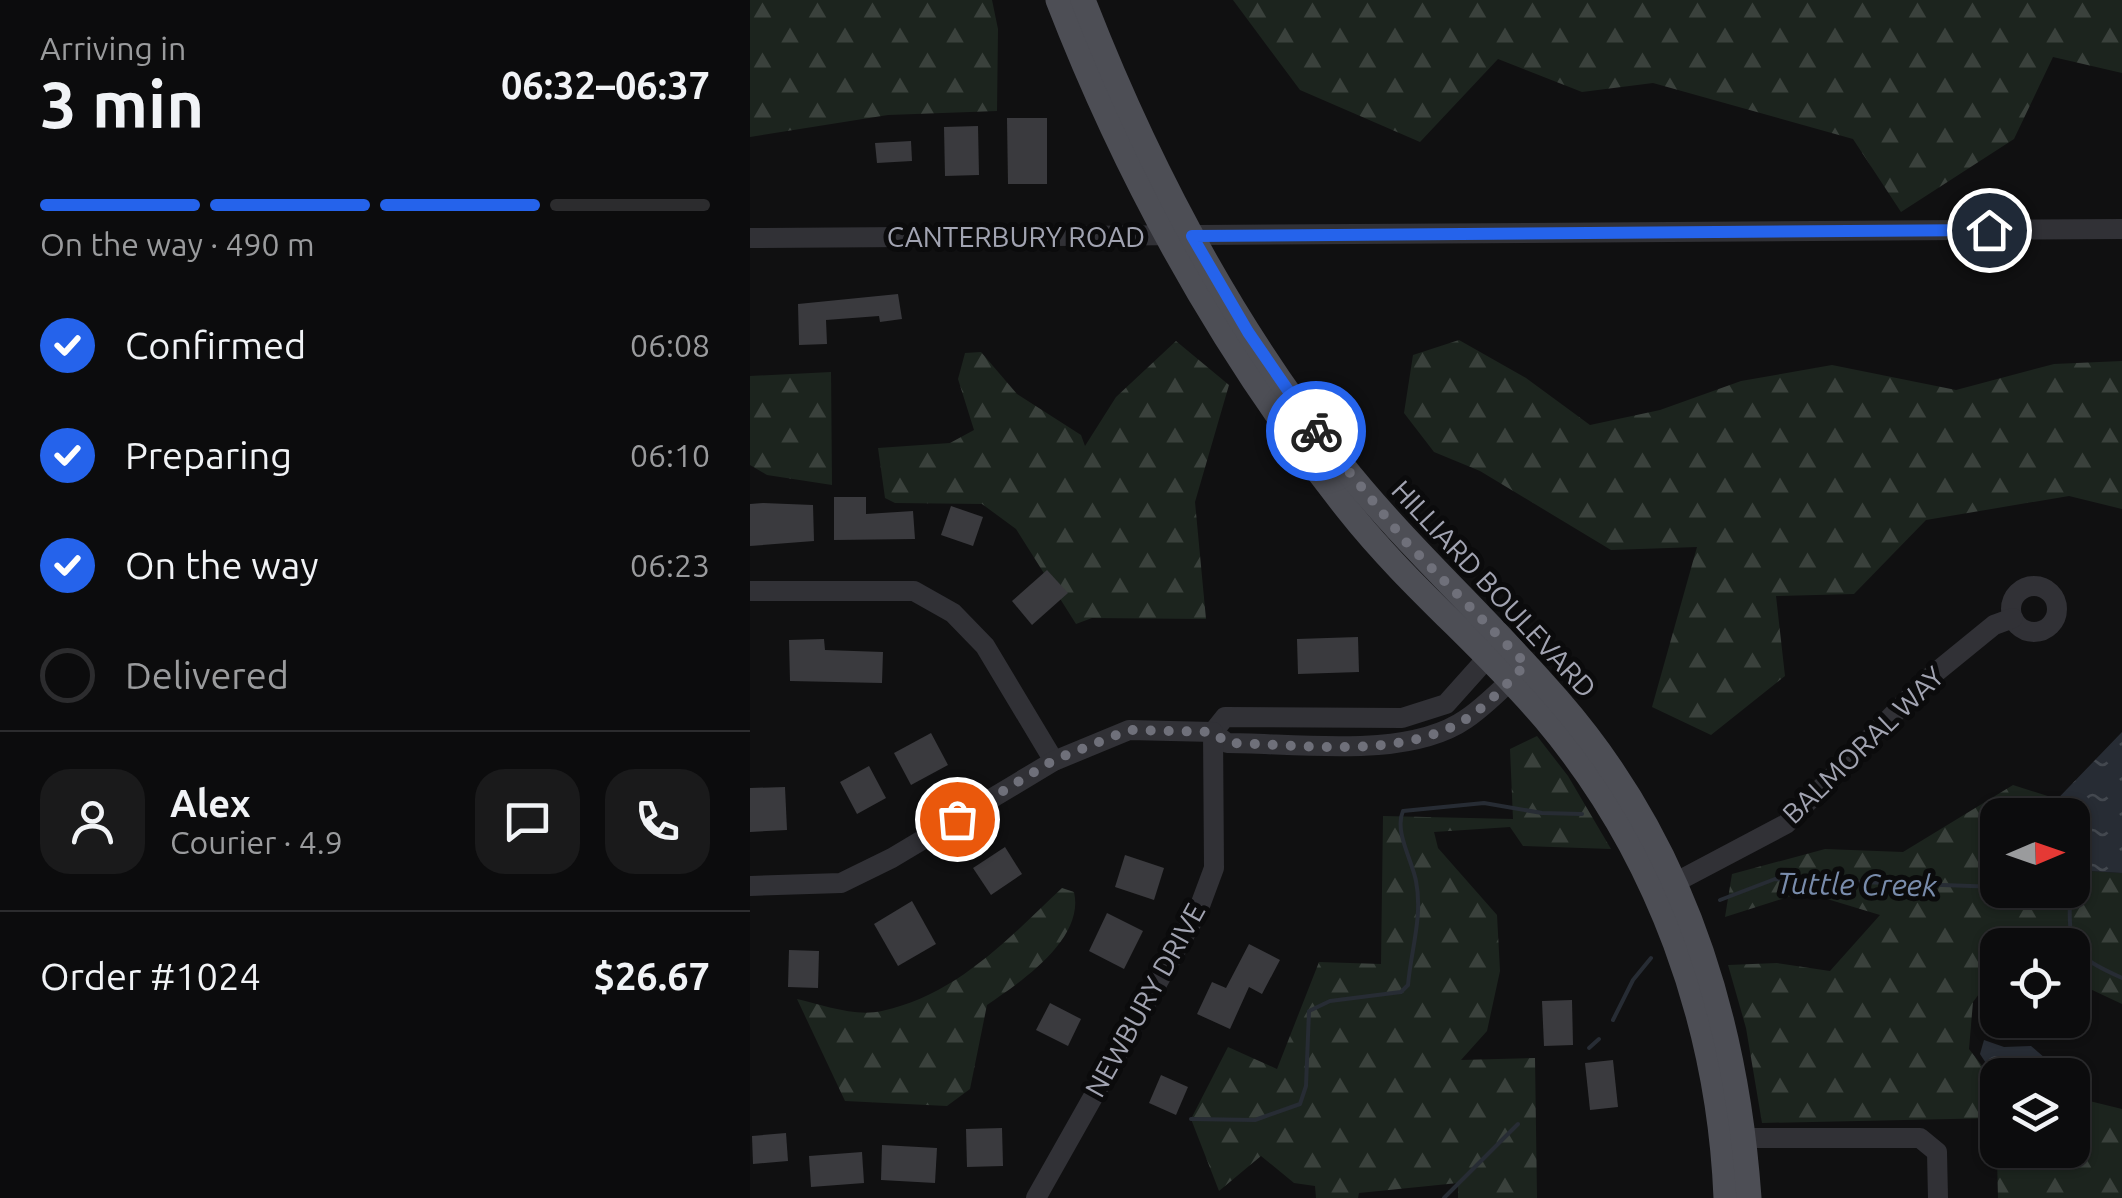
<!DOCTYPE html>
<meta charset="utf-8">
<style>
:root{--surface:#0c0c0d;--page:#1a1a1b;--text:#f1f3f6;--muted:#9a9b9d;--line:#2c2c2e;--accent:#2563eb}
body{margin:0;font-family:Ubuntu,sans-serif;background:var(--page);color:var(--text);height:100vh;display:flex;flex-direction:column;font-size:38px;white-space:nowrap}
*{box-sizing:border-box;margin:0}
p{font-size:32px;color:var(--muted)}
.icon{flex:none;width:55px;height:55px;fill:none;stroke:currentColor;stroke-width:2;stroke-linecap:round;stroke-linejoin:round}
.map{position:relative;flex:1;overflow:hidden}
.side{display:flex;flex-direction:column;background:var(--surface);width:750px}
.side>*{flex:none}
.needle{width:65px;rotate:88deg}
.tools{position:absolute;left:1230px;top:798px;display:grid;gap:20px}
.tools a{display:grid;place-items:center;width:110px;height:110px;border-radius:20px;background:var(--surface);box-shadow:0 2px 8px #0004,0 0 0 2px var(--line);font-size:50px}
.pin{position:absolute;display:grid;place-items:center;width:85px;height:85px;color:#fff;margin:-42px;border:5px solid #fff;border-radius:50%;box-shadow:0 2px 10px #0007}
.courier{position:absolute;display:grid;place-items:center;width:100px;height:100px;margin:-50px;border:8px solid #2563eb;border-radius:50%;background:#fff;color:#222;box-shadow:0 2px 12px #0007}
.headline em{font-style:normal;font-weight:700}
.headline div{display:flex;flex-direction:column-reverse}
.headline{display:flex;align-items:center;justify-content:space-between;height:170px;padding:0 40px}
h1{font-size:65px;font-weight:700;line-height:75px}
.bar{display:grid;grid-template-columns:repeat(4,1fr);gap:15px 10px;align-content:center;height:120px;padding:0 40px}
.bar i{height:12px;border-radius:8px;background:var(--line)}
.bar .current{background:var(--accent)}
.bar p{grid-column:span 4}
.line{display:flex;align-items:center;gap:25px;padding:0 40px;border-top:2px solid var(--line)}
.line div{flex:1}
.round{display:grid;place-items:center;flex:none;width:105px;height:105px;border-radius:30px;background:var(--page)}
ol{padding:0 40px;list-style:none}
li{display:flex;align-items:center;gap:30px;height:110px}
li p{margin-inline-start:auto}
li .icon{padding:10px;border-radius:50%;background:var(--accent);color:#fff;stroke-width:4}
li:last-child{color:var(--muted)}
li i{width:55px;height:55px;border:5px solid var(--line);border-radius:50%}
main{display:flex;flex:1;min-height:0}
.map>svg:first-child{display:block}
.forest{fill:url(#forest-firs)}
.water{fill:url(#water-ripples)}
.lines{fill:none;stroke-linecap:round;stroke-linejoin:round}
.stream{stroke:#272c34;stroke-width:4}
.building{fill:#3a3a3e}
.minor{stroke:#313136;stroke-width:20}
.major{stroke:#4d4e55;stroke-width:25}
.done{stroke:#6f707a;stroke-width:10;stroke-dasharray:0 18}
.route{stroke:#2563eb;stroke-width:12}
.labels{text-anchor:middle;stroke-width:10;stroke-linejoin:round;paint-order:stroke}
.street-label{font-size:28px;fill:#a2a4b2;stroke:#0b0b0c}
.water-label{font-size:30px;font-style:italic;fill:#798cac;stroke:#0b0b0c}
</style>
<main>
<section class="side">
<div class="headline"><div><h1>3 min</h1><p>Arriving in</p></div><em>06:32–06:37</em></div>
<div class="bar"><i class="current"></i><i class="current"></i><i class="current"></i><i></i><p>On the way · 490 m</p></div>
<ol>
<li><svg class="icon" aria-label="check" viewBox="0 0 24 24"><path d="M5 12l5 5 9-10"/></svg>Confirmed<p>06:08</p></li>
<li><svg class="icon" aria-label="check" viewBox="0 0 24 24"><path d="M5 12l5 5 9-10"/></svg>Preparing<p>06:10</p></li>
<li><svg class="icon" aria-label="check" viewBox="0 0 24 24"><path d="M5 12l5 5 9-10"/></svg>On the way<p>06:23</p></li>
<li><i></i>Delivered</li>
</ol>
<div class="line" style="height:180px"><a class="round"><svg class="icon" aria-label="person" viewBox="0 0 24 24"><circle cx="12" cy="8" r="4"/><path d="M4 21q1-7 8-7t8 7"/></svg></a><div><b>Alex</b><p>Courier · 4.9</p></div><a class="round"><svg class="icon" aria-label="chat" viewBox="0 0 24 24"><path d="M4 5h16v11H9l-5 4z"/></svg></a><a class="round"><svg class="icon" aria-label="phone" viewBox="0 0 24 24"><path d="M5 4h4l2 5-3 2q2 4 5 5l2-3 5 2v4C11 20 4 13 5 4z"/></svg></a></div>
<div class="line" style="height:130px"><div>Order #1024</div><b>$26.67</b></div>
</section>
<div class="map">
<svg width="1372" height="1198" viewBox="0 0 1372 1198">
<defs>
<pattern id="forest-firs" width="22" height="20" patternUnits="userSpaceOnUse" patternTransform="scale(2.5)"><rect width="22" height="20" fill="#1c241e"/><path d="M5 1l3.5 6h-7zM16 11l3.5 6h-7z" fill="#3a413c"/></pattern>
<pattern id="water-ripples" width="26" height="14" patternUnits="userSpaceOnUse" patternTransform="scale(2.5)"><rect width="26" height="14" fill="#272c34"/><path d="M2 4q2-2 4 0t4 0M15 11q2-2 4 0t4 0" fill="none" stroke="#43484f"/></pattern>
</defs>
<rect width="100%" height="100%" fill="#101011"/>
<!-- forest -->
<g class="forest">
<path d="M0,0H242L248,29L247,111L138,115L0,137Z"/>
<path d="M483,0H1372V73L1303,57L1264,139L1151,212L1103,139L903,83L832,92L748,59L670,142L550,90Z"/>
<path d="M709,340L776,378L840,425L910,410L991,381L1082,365L1206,390L1304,364L1372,361V509L1319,496L1176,520L1104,594L1026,596L1035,676L961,735L902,707L947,547L861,550L730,471L684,452L654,413L663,355Z"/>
<path d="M426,341L479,385L445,502L456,619L342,618L326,624L266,529L232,504L145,503L135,498L128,448L200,443L224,430L208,379L215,353L231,352L267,394L331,435L335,446L366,397Z"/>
<path d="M81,372L82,485L17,475L0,465V376Z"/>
<path d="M787,736L818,776L861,849L773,846L760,827L684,832L688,848L747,915L750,971L737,1031L711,1060L785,1058L787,1198H708V1183L609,1193L608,1198H566L565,1186L544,1183L511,1156L469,1191L441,1119L478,1047L527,1069L569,962L631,964L633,816L763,819L760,749Z"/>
<path d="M1263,785L1307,799L1292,815H1248V890H1322L1323,870L1372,873V1004L1323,981L1322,945H1275L1269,941L1248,945L1247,970L1223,1002L1219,1049L1247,1085L1248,1150H1322L1323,1097L1372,1109V1198H1248L1246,1118L1012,1123L996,1028L978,965L1027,963L1080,971L1130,915L1054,892L975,917L982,874L1075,849L1153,852Z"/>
<path d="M312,888L324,892C335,939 271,982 237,1005L220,1089L197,1106L95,1101L47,999C74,1005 104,1017 132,1011C207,995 259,938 312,888Z"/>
</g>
<!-- water -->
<g class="water">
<path d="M1372,732V873L1323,870L1322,815H1292Z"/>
<path d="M1234,1040L1254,1047L1281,1046L1296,1059L1300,1075H1248L1247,1080L1230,1054Z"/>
</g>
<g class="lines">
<!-- stream -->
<g class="stream">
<path d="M1302,890L1320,898C1318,951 1325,956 1372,978"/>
<path d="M970,900L1025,879L1248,887"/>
<path d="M863,1020L883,980L901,958"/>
<path d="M839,1048L849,1039"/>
<path d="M441,1119L505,1120L550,1104L556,1086L559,1011L580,1001L651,992L658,985C661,950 673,916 666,881C662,860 644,831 653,811L734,803L792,813L832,814"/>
<path d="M694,1198L768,1124"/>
</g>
</g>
<!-- building -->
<g class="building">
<path d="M257,118H297V184H258Z"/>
<path d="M228,126L229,175L195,176L194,127Z"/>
<path d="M161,141L162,161L127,163L125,143Z"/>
<path d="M148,294L152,319L130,322L129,316L76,320L77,344L49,345L48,304Z"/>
<path d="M84,497H116V514L163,511L165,539L84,540Z"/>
<path d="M13,503L63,505L64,541L0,546V504Z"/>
<path d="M201,506L233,517L223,546L191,535Z"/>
<path d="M297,570L318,593L282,625L262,601Z"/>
<path d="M608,637L609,672L548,674L547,639Z"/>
<path d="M74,639L75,650L133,652L132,683L40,681L39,640Z"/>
<path d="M181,733L198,765L161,785L144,753Z"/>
<path d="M119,766L136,798L107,814L90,782Z"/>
<path d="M35,787L37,830L0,832V788Z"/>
<path d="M255,847L272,874L241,895L223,868Z"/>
<path d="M375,855L414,868L404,900L365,887Z"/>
<path d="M162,901L186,944L148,966L124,924Z"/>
<path d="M357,913L393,931L374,969L339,951Z"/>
<path d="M499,944L530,960L512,994L499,987L480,1029L447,1014L462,982L476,988Z"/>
<path d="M39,950L69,951L68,988L38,987Z"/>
<path d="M822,1000L823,1045L794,1046L792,1001Z"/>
<path d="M300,1003L331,1019L318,1046L286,1030Z"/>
<path d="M863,1060L868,1107L840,1110L835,1063Z"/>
<path d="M411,1075L438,1087L426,1115L399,1103Z"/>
<path d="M252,1128L253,1166L217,1167L216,1129Z"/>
<path d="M36,1133L38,1161L3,1164L2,1136Z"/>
<path d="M132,1145L187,1148L185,1183L131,1180Z"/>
<path d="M112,1152L114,1183L61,1187L59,1156Z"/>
</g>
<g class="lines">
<!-- minor -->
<g class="minor">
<path d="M0,238L1372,229"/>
<circle cx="1284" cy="609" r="23"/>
<path d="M0,591H164L203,613L235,646L304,761"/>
<path d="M463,732L477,743C546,743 657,760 716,719C735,706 753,688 769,672"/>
<path d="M463,732L475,717L652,718L696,704L747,647"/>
<path d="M0,886L91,883L142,858L304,761L379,730L463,732"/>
<path d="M911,890L1036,824L1179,678L1244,625L1263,618"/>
<path d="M980,1138H1170L1187,1152L1188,1198"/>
<path d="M286,1198L448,911L464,868L463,732"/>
</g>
<!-- major -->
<g class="major">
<path d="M308,0C380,186 474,354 598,510C658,586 733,646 795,719C908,853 969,1024 976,1198"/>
<path d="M333,0C397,165 479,321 589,461C656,546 737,617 808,700C931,841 986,1014 999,1198"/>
</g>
</g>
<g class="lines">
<!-- done -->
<path class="done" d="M207,819L304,760L379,730L463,732L477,743C551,744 646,760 713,721C736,707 757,684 776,664L656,542L566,431"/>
<!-- route -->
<path class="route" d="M566,431L498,332L442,236L1239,230"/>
</g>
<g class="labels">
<!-- street labels -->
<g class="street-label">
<text x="266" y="247">CANTERBURY ROAD</text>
<text transform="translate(744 589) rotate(47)" y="10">HILLIARD BOULEVARD</text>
<text transform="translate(1113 745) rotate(-44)" y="10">BALMORAL WAY</text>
<text transform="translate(395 1000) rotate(-61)" y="10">NEWBURY DRIVE</text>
</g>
<!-- water labels -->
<g class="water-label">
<text transform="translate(1107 885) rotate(1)" y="10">Tuttle Creek</text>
</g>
</g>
</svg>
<div class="tools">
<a><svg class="needle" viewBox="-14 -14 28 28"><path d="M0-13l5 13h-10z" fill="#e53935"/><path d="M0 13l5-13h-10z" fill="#9a9b9d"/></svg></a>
<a><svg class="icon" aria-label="locate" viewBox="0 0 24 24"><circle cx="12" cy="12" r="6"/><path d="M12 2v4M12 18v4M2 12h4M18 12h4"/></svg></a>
<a><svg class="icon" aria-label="layers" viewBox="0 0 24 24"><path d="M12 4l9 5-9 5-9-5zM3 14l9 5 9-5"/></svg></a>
</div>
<div class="pin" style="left:207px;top:819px;background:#ea580c"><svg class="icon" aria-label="bag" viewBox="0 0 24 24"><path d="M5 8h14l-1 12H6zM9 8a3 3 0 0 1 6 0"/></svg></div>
<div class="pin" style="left:1239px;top:230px;background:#1f2937"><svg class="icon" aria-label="home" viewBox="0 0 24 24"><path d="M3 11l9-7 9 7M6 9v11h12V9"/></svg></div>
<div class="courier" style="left:566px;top:431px"><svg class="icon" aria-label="bike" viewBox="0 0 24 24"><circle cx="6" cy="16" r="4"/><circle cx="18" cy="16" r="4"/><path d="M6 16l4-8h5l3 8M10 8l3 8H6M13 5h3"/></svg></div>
</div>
</main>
